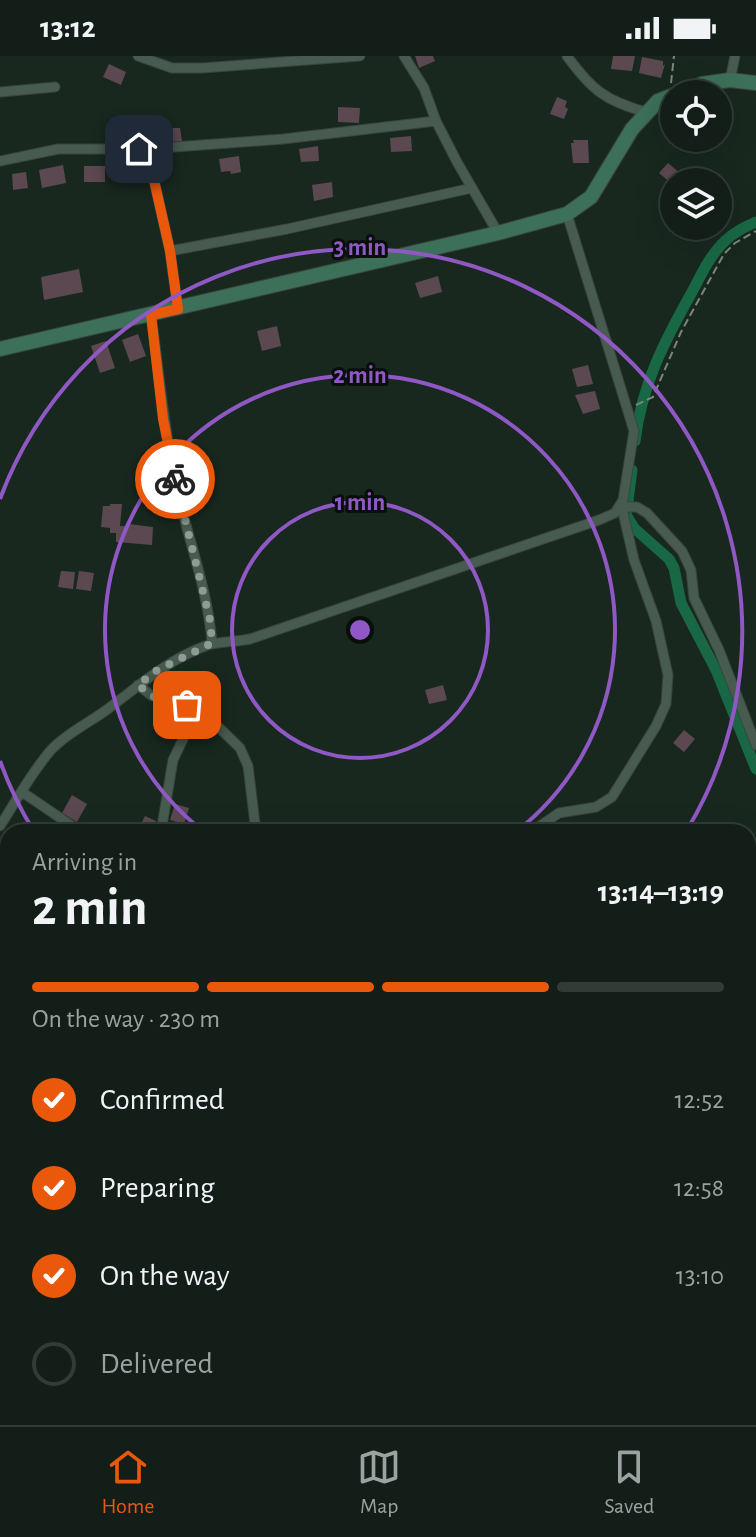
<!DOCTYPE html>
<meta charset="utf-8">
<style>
:root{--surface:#121e17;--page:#1b2720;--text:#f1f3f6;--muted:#9ca2a1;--line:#313c36;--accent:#ea580c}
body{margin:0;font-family:"Alegreya Sans",sans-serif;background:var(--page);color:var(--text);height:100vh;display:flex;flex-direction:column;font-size:30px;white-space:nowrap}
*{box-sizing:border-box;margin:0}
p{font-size:26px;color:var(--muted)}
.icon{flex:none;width:44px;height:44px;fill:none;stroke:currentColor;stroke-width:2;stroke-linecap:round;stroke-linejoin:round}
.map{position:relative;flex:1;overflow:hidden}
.drawer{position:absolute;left:0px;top:768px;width:756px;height:602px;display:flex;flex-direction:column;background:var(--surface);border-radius:24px 24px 0 0;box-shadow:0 8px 32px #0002,0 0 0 2px var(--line)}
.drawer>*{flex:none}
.buttons{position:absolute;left:660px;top:24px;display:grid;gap:16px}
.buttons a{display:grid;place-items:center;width:72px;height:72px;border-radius:50%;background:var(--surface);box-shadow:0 8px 32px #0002,0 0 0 2px var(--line);font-size:40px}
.pin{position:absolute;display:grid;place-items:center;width:68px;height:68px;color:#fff;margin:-34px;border-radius:16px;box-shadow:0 4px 12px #0006}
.courier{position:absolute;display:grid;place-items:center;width:80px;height:80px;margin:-40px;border:6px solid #ea580c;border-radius:50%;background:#fff;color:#222;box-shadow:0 2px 10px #0007}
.headline em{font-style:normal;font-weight:700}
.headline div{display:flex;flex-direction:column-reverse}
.headline{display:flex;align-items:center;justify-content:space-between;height:136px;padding:0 32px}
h1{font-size:52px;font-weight:700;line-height:60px}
.bar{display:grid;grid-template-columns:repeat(4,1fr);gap:12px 8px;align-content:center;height:96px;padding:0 32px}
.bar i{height:10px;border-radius:6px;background:var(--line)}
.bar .active{background:var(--accent)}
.bar p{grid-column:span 4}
ol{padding:0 32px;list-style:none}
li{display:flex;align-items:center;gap:24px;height:88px}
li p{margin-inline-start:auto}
li .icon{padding:8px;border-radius:50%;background:var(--accent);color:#fff;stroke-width:4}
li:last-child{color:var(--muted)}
li i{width:44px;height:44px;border:4px solid var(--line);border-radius:50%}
.status{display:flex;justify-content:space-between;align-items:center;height:56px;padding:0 40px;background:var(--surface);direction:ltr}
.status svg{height:22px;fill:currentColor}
.tab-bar{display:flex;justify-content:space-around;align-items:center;height:112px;border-top:2px solid var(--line);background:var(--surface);font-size:22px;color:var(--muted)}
.tab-bar a{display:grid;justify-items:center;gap:4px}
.tab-bar .active{color:var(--accent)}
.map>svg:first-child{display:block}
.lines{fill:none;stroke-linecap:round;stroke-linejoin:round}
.canal{stroke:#196845;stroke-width:11}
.building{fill:#5b4850}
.minor-casing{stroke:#38453e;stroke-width:11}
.secondary-casing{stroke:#38453e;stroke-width:16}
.path{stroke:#79867e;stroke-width:2;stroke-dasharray:8 4;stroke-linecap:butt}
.minor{stroke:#485b50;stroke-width:9}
.secondary{stroke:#3c7058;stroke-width:14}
.done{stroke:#8f9c94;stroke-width:8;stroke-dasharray:0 14.4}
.route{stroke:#ea580c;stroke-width:10}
.ring{fill:none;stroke:#9058c4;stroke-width:4}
.centre{fill:#9058c4;stroke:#080f0b;stroke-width:4}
.ring-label{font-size:24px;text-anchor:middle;font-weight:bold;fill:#9058c4;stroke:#080f0b;stroke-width:6;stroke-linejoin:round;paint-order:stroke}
</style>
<div class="status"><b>13:12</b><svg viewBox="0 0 49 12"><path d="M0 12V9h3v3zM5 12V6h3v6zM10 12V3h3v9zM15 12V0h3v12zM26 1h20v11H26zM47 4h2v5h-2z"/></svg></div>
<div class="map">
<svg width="756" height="1369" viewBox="0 0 756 1369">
<rect width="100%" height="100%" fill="#18281f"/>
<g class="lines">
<!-- canal -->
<g class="canal">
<path d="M635,385C642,328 664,286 692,236C701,219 710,199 725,185C734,176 745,171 756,166"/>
<path d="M632,414L626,459L634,472L669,503L674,512L681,547L716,614L756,713"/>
</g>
</g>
<!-- building -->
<g class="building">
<path d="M415,0H433L435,5L419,12Z"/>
<path d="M613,0H635L632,15L611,13Z"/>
<path d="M642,1L663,5V10L665,8L661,22L639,17Z"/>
<path d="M109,8L126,16L121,29L103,21Z"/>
<path d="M557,41L567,45L565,51L568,53L564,63L550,58Z"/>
<path d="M338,51L360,52L359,67L338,66Z"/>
<path d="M157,72H180L182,85L159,87Z"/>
<path d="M411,80L412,95L391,96L390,82Z"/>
<path d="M573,84H588L589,107H573L571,87H574Z"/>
<path d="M318,90L319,105L301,106L299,93Z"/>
<path d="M239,100L241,116L231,118L230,115L221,116L219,103Z"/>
<path d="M115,105H140L138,122L116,121Z"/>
<path d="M668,107L681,118L672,128L659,117Z"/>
<path d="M63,109L66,127L42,132L39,114Z"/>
<rect x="84" y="110" width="21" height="16"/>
<path d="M26,116L28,132L13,134L12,118Z"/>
<path d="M332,126L333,141L314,145L312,129Z"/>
<path d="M79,213L83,236L44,244L41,221Z"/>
<path d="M438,220L442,236L420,242L415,227Z"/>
<path d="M277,270L281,290L262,295L257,275Z"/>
<path d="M138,278L146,300L130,306L122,284Z"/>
<path d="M106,285L115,312L100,317L91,290Z"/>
<path d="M588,309L593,328L577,331L572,313Z"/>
<path d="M595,335L600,353L583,358L575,339Z"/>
<path d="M110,448H122L120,470H129V468L153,471L152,489L116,486V477H110V472L101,471L103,450H110Z"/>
<path d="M61,515L75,516L73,533L58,531Z"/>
<path d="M79,515L94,517L91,535L76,533Z"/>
<path d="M178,624L200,625L198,641L176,639Z"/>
<path d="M443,629L447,644L429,648L425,634Z"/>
<path d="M684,674L695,683L684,696L673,687Z"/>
<path d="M72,739L87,748L77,766L62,757Z"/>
<path d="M175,748L189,752L184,768L170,764Z"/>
<path d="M145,760L156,765L150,776H137Z"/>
</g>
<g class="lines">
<defs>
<g id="minor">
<path d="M138,0L172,12H202L360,0"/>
<path d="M404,0L424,32L436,65L457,106L498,177"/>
<path d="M567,0C591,33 605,45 646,56"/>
<path d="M730,24L735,0"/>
<path d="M0,36L55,31"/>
<path d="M0,105L58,93H147"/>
<path d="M170,195L287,173L472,132"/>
<path d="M178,253L170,195L147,93L283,83L436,65"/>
<path d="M151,259C159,316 164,374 176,430C188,482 208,535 212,587"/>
<path d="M620,451H637L647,457L682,495L691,514L694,542L719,594L756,689"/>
<path d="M138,629L152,640L203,656L240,692L248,710L256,776"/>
<path d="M22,736L78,774"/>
<path d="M0,770C16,745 31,717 51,694C67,677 87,668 105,655C139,630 168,603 208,589C220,585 236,586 250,583L599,464L615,457L623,444L634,375L567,158"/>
<path d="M161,776L173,704L184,681L203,656"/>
<path d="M531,776L559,757L596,751L612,741L656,670L666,648L668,619L656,565L634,504L622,452"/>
<path d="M0,872L8,867"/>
<path d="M0,985L8,978"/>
<path d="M0,1062L8,1060"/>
<path d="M361,1362L365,1369"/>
</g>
<path id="secondary" d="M0,293L498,177L567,158L591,141L632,73L658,45L702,28L730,24L756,27"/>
</defs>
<!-- minor casing -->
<use href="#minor" class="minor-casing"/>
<!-- secondary casing -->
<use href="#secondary" class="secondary-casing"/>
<!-- path -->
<g class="path">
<path d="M671,27L674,0"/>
<path d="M636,349L653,341L681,276L724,198L735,187L756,175"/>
<path d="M748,1078L756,1093"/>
<path d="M748,1163L756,1153"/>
<path d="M104,1369L106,1362"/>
<path d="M400,1369L406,1362"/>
</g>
<!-- minor -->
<use href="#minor" class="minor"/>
<!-- secondary -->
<use href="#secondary" class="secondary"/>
</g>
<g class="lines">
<!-- done -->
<path class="done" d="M175,423L210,564L212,587L156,615L138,629L152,640L187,649"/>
<!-- route -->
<path class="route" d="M139,93H147L170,195L178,253L151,259L163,363L175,423"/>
</g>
<!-- distance rings -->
<g class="ring">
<circle cx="360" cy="574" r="128"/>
<path d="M203 775A255 255 0 1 1 517 775"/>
<path d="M33 774A383 383 0 0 1 0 705M0 443A383 383 0 1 1 687 774"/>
</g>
<circle cx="360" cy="574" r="12" class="centre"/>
<g class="ring-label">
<text x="360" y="199">3 min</text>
<text x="360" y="327">2 min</text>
<text x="360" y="454">1 min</text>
</g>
</svg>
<div class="buttons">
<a><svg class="icon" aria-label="locate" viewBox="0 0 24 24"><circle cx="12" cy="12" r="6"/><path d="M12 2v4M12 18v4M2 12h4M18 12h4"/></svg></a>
<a><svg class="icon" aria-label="layers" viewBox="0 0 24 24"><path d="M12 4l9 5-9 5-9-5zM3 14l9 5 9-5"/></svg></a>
</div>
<div class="pin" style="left:187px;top:649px;background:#ea580c"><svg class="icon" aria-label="bag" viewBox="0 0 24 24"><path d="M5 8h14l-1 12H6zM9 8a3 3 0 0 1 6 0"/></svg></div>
<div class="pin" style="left:139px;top:93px;background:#1f2937"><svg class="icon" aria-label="home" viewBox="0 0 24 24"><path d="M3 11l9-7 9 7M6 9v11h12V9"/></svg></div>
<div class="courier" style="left:175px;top:423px"><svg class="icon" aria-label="bike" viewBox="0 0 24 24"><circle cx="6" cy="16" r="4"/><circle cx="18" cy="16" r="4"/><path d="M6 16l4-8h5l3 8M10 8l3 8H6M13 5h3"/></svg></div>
<section class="drawer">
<div class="headline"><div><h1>2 min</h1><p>Arriving in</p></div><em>13:14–13:19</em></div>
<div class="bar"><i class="active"></i><i class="active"></i><i class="active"></i><i></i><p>On the way · 230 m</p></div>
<ol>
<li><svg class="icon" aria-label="check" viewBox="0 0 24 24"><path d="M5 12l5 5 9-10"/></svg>Confirmed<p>12:52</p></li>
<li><svg class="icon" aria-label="check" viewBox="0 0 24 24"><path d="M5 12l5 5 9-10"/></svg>Preparing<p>12:58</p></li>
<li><svg class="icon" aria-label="check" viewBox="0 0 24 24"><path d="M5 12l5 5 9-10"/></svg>On the way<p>13:10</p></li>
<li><i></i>Delivered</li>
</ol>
</section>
</div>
<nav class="tab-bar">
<a class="active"><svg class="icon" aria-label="home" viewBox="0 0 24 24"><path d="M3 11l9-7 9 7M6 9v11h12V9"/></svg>Home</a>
<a><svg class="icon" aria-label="map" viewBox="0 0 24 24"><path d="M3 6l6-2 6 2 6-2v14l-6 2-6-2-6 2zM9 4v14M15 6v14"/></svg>Map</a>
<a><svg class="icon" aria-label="saved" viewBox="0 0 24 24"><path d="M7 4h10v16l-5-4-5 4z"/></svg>Saved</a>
</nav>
